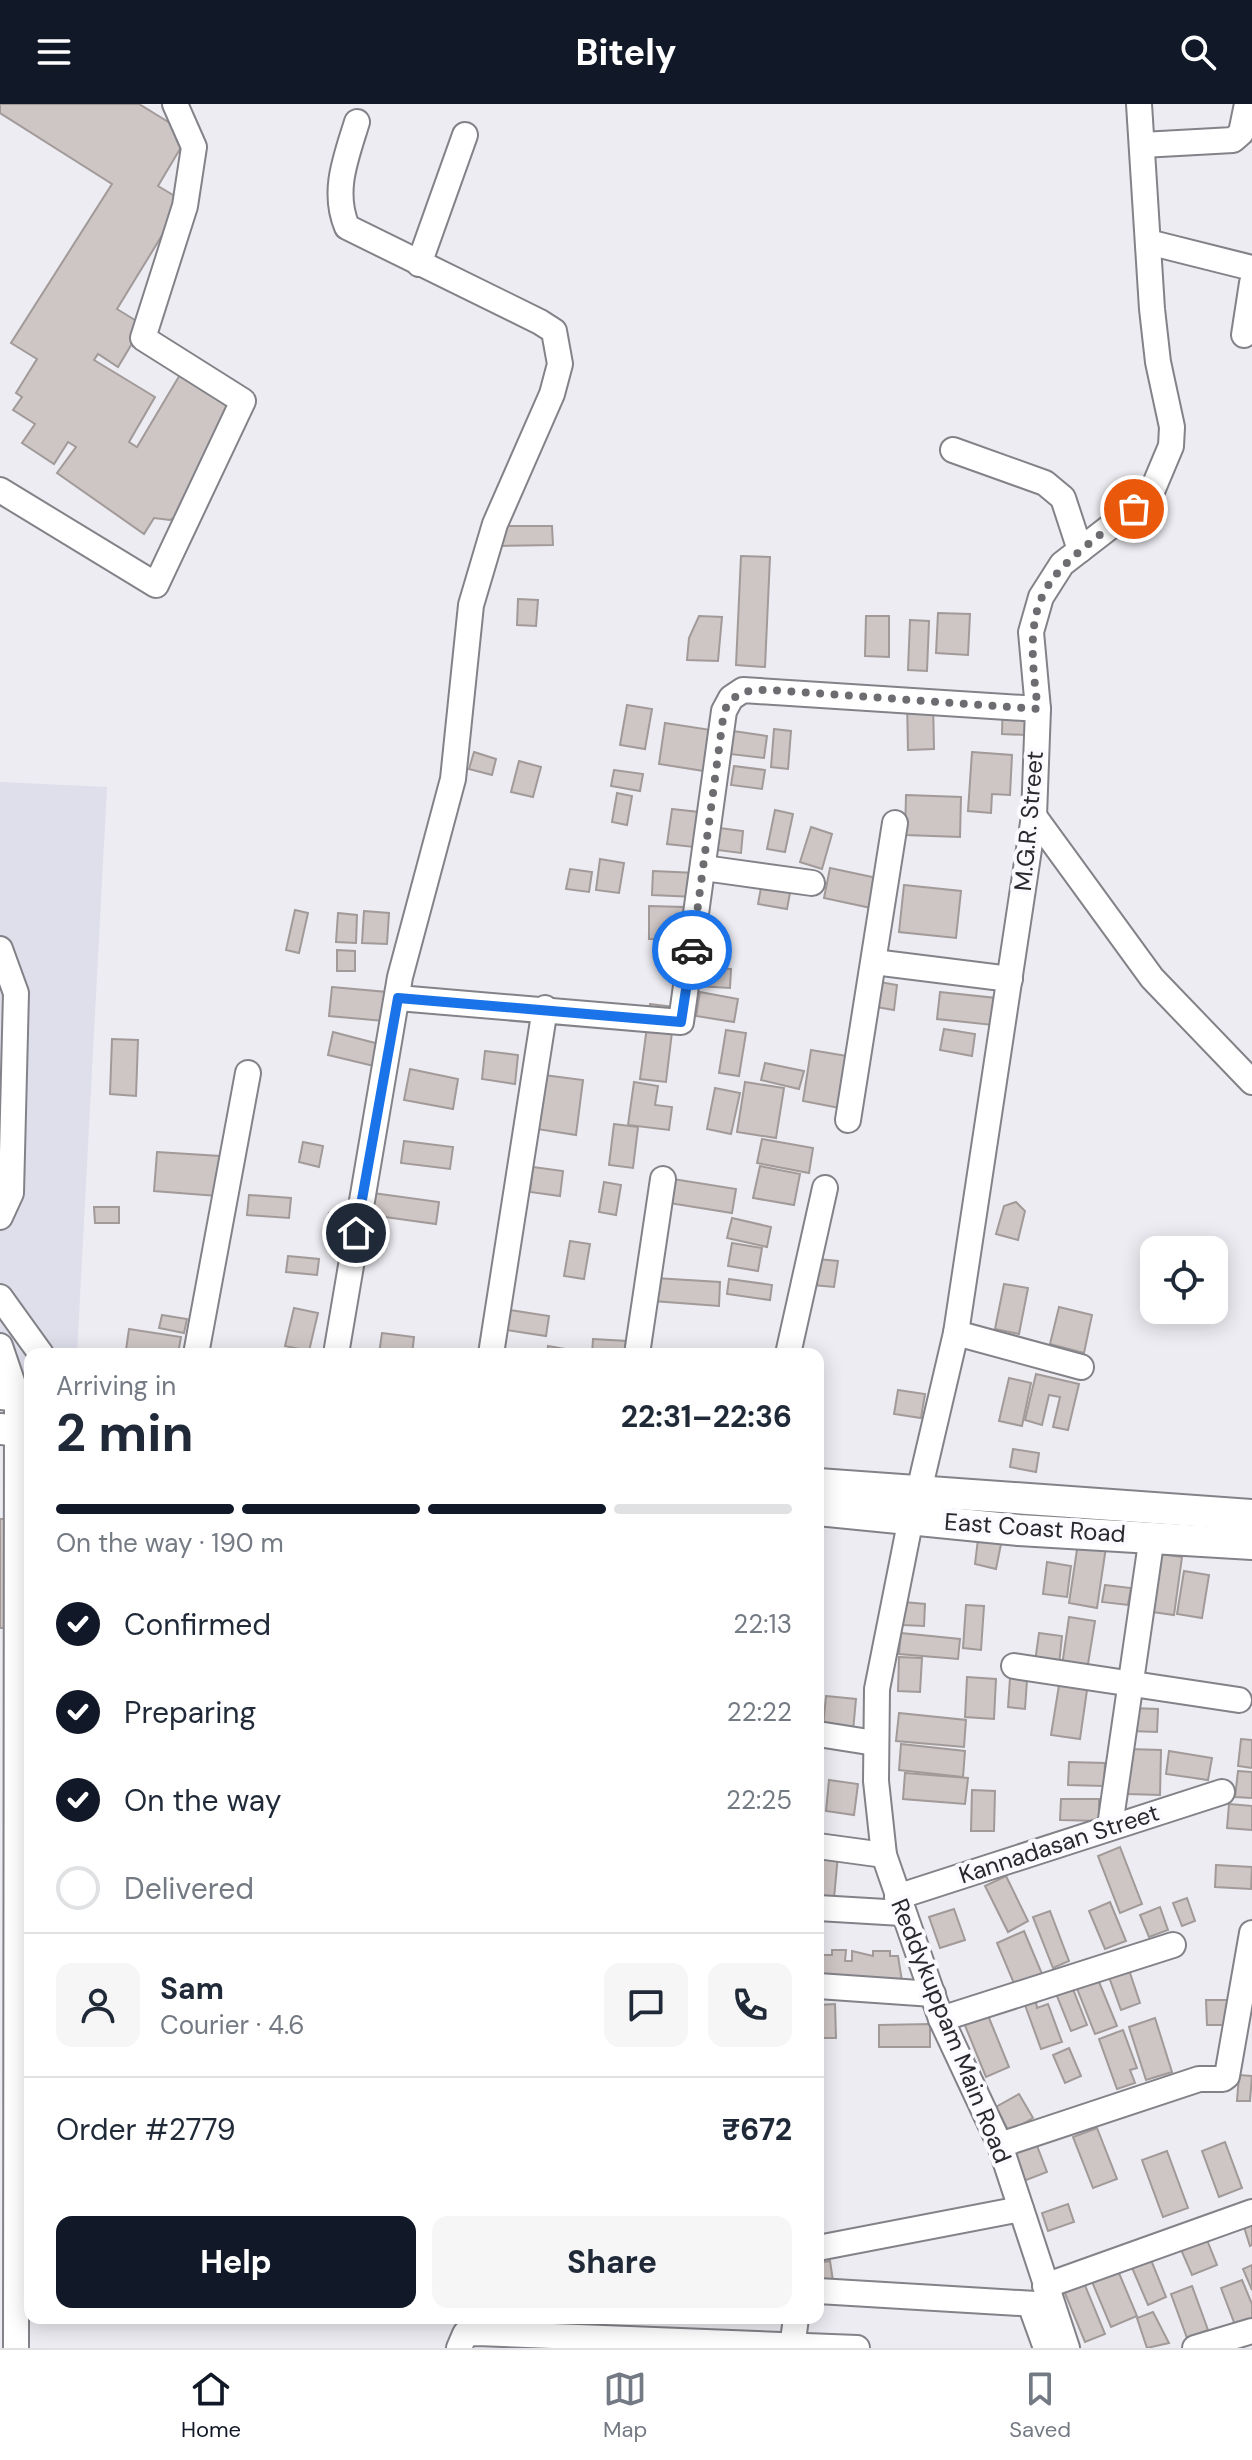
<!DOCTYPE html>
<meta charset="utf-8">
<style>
:root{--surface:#fff;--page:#f6f6f7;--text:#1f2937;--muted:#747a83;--line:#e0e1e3;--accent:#111827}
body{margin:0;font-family:"DM Sans",sans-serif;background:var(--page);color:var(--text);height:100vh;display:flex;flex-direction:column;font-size:30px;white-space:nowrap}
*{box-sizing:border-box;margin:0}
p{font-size:26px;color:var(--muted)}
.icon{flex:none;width:44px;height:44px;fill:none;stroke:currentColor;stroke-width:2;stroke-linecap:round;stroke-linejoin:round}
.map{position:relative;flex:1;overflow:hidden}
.side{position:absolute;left:24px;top:1244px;width:800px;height:976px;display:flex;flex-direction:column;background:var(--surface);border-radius:16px;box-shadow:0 4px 20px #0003}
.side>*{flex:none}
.tools{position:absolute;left:1140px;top:1132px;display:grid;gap:16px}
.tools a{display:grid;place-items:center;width:88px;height:88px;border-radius:16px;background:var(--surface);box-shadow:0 4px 20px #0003;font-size:40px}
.pin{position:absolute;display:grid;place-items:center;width:68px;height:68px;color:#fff;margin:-34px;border:4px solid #fff;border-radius:50%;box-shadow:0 2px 8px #0007}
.courier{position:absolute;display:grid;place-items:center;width:80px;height:80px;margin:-40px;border:6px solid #1a73e8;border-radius:50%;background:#fff;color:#222;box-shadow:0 2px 10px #0007}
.head em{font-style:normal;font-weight:700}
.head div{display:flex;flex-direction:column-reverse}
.head{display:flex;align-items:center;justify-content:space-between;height:136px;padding:0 32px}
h1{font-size:52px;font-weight:700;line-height:60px}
.bar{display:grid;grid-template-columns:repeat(4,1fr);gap:12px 8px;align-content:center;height:96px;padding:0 32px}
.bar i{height:10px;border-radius:6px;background:var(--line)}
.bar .active{background:var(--accent)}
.bar p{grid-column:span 4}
.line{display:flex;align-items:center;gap:20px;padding:0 32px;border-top:2px solid var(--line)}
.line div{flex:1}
.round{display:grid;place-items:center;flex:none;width:84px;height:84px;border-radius:16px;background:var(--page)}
ol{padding:0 32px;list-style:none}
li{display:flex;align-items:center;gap:24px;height:88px}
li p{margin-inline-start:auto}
li .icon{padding:8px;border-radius:50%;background:var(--accent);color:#fff;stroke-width:4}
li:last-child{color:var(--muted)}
li i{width:44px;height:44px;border:4px solid var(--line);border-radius:50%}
.cta{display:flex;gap:16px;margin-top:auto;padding:16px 32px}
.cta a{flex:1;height:92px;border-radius:16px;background:var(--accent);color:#fff;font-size:32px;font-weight:700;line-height:92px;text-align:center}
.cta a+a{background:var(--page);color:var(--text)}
header{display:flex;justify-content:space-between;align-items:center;height:104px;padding:0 32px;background:var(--accent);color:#fff;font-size:36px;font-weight:700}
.tab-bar{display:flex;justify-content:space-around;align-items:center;height:112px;border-top:2px solid var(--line);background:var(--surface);font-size:22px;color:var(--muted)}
.tab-bar a{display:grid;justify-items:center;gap:4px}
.tab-bar .active{color:var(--accent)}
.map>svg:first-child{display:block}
.built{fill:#dfdfec}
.building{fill:#cec6c5;stroke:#a19a99;stroke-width:2}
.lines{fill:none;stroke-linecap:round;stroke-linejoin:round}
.minor-casing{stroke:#828288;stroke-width:28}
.major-casing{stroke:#828288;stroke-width:34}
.minor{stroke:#fff;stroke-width:24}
.major{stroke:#fff;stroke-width:30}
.done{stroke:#6d6d71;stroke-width:8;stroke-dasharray:0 14.4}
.route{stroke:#1a73e8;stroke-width:10}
.labels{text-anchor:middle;stroke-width:8;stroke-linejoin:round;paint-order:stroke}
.street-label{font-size:24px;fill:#29292b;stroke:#fafaff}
</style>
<header><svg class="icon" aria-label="menu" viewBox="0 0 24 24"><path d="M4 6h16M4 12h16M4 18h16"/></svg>Bitely<svg class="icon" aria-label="search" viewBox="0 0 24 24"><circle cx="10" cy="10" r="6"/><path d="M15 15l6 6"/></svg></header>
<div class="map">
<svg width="1252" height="2244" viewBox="0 0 1252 2244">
<rect width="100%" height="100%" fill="#ececf2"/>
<!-- built -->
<path class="built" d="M0,678L107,683L77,1250H30V1272L0,1270Z"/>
<!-- building -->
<g class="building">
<path d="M0,0H139L183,27L177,37L183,40L158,82L183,97L117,205L143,221L118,263L98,250L94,256L155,293L129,338L137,343L181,269L242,298L176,412L170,416L154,414L144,430L57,369L76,343L68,338L54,360L22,339L35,320L13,306L22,293L16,289L37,255L11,239L112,80L0,9Z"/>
<path d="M500,422H552L553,441L500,442Z"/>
<path d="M741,452L770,453L765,563L736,561Z"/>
<path d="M518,495L538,496L536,522L517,521Z"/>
<path d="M938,509L970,510L968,551L936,549Z"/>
<path d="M699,512L722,513L718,557L687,556L689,534Z"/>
<path d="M866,512H889V553L865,552Z"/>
<path d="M910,516L929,517L927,567L908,566Z"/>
<path d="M1003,592L1026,593L1025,631L1002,630Z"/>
<path d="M933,597L934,645L908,646L907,598Z"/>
<path d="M627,601L652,605L645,645L620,641Z"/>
<path d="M665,619L711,626L704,667L659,660Z"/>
<path d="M774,625L791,627L788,665L771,663Z"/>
<path d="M733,627L767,632L764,654L730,650Z"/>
<path d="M474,648L496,655L492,671L469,665Z"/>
<path d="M972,648L1012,651L1010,691L992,690L991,709L968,707Z"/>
<path d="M519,657L541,663L533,693L511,688Z"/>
<path d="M734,662L765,666L762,685L731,681Z"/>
<path d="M614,666L643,670L640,687L611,682Z"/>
<path d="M617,689L632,692L627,721L612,718Z"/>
<path d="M906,691L961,693L960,733L905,731Z"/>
<path d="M672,705L699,708L694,743L667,740Z"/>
<path d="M775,706L793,710L785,748L767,745Z"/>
<path d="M712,723L743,727L741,749L709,745Z"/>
<path d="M811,723L832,730L822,765L800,758Z"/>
<path d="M600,755L624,759L619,789L596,786Z"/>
<path d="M765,762L794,767L787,805L758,800Z"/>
<path d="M830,764L877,774L871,804L824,794Z"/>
<path d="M570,765L592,768L589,788L566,785Z"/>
<path d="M653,767L696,769L695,793L652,791Z"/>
<path d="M904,781L961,787L956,834L899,828Z"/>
<path d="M649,802L684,803L683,836L649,835Z"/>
<path d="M295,806L308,809L299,849L286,846Z"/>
<path d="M364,807L389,809L387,840L362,839Z"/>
<path d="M338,809L357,811L356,839L336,838Z"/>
<path d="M337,846L355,847V867H337Z"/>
<path d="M699,863L731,865L730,884L698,882Z"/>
<path d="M880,878L897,881L894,906L876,903Z"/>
<path d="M332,883L387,888L384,917L329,912Z"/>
<path d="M700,888L738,895L734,918L696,912Z"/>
<path d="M940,888L996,894L993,921L937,915Z"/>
<path d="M650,900L675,903L666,978L640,975Z"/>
<path d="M944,925L975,930L972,952L940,946Z"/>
<path d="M726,926L746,929L739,972L719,969Z"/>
<path d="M333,928L379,940L374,962L328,951Z"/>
<path d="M112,935L138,936L136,992L110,990Z"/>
<path d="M811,946L853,953L845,1005L803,997Z"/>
<path d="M485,947L518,951L515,980L482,975Z"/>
<path d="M765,959L804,967L799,985L761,976Z"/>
<path d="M410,965L458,975L453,1005L404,996Z"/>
<path d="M544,971L583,976L576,1031L537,1025Z"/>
<path d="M634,978L658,982L655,1001L672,1003L669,1026L628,1021Z"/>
<path d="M745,978L784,984L776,1034L737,1028Z"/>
<path d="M715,984L740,989L731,1030L707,1025Z"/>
<path d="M614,1020L638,1023L633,1064L609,1061Z"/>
<path d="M762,1035L813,1044L809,1069L757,1059Z"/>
<path d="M404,1037L453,1043L450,1065L401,1059Z"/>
<path d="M303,1038L323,1042L319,1063L299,1058Z"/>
<path d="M157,1048L220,1052L217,1092L154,1087Z"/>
<path d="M760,1062L800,1070L794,1101L753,1094Z"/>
<path d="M533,1063L563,1067L560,1092L530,1088Z"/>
<path d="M673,1075L736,1085L732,1109L669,1099Z"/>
<path d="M604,1078L621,1081L616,1111L599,1108Z"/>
<path d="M373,1089L439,1098L436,1120L370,1111Z"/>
<path d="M249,1091L291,1094L289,1114L247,1111Z"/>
<path d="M1016,1098L1025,1107L1018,1136L996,1130L1004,1102Z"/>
<path d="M94,1103H119V1119H95Z"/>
<path d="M329,1109L342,1112L337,1134L324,1130Z"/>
<path d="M732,1114L771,1123L767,1143L727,1134Z"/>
<path d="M570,1137L590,1140L584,1175L564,1172Z"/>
<path d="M732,1139L762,1144L758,1167L728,1162Z"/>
<path d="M288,1152L319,1155L317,1171L286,1168Z"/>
<path d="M817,1155L838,1157L834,1183L813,1181Z"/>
<path d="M655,1174L720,1178L719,1202L653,1197Z"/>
<path d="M729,1175L772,1181L770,1196L727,1190Z"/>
<path d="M1004,1180L1028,1184L1019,1230L995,1225Z"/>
<path d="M1059,1203L1092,1211L1084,1249L1050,1240Z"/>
<path d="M294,1204L318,1209L309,1247L285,1242Z"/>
<path d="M510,1206L549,1212L546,1232L507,1226Z"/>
<path d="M162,1211L187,1215L184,1229L159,1224Z"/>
<path d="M129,1225L181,1233L178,1250L126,1246Z"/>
<path d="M382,1229L414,1233L412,1250H379Z"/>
<path d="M593,1235L627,1237L626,1250H592Z"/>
<path d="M548,1242L571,1246L570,1250H547Z"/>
<path d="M1036,1270L1079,1280L1068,1326L1053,1323L1060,1293L1049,1291L1042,1321L1025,1316Z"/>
<path d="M1009,1274L1031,1279L1022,1322L999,1317Z"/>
<path d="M898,1286L925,1290L921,1314L894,1310Z"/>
<path d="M1013,1345L1039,1349L1036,1368L1010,1363Z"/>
<path d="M0,1415H8L7,1524H0Z"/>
<path d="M979,1427L1003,1430L996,1465L975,1460Z"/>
<path d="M1078,1439L1106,1443L1097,1504L1069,1499Z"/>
<path d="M1153,1449L1182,1453L1174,1511L1145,1507Z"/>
<path d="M1047,1458L1071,1462L1067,1493L1043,1490Z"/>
<path d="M1184,1467L1209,1471L1202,1514L1177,1510Z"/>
<path d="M1105,1481L1131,1484L1128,1501L1102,1498Z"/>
<path d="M904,1498L925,1500L924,1522L903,1521Z"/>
<path d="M966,1501L984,1502L981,1546L963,1544Z"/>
<path d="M1069,1513L1095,1517L1087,1566L1062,1562Z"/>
<path d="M901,1529L960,1535L958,1555L899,1550Z"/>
<path d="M1039,1529L1062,1532L1059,1561L1035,1558Z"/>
<path d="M899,1553L922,1554L920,1588L898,1587Z"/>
<path d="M967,1573L996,1575L994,1615L965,1613Z"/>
<path d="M1010,1574L1027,1576L1025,1605L1008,1603Z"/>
<path d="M1060,1575L1088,1579L1080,1635L1051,1631Z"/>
<path d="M826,1592L856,1595L853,1627L823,1624Z"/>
<path d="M1132,1604L1158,1605L1157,1628L1131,1627Z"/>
<path d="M899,1609L966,1616L964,1643L896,1637Z"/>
<path d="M1241,1635L1252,1636V1664L1238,1662Z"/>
<path d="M901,1640L965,1647L963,1673L899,1666Z"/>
<path d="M1129,1645L1161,1646L1160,1691L1128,1690Z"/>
<path d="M1169,1647L1212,1654L1208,1676L1166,1670Z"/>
<path d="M1069,1658L1105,1659L1104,1682L1068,1681Z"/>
<path d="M1238,1667L1252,1668V1694L1235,1693Z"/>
<path d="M905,1669L968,1674L965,1700L903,1695Z"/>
<path d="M829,1676L858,1680L854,1711L826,1707Z"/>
<path d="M972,1686L995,1687L994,1727H971Z"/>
<path d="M1061,1695H1099V1717L1060,1716Z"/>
<path d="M1229,1700L1252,1702V1726L1227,1724Z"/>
<path d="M1120,1743L1142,1800L1120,1809L1098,1752Z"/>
<path d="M818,1750L838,1751L834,1794L818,1793Z"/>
<path d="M1216,1761L1252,1763L1251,1785L1215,1783Z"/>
<path d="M1006,1772L1028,1817L1008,1828L985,1782Z"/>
<path d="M1187,1794L1195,1817L1182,1822L1173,1799Z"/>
<path d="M1110,1798L1126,1837L1105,1845L1089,1807Z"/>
<path d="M1160,1803L1168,1826L1149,1833L1140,1811Z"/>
<path d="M954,1805L965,1836L940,1844L929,1813Z"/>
<path d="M1050,1807L1069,1857L1053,1864L1033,1813Z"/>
<path d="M1024,1827L1045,1877L1018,1889L997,1839Z"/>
<path d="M832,1846H846L845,1857H852V1847L873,1852V1847H890V1852H898L902,1877H818L821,1851H832Z"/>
<path d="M1129,1866L1140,1899L1121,1906L1109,1873Z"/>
<path d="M1097,1873L1117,1922L1095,1930L1076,1882Z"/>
<path d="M1071,1880L1087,1921L1071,1927L1055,1887Z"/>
<path d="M1206,1896H1228L1229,1921H1207Z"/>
<path d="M1036,1898L1037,1904L1048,1900L1062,1938L1041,1945L1025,1901Z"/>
<path d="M835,1900L836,1934H818V1901Z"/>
<path d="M987,1909L1009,1963L986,1973L964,1919Z"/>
<path d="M1155,1914L1172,1968L1146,1976L1129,1923Z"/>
<path d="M930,1920V1943H879V1921Z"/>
<path d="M1123,1926L1137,1964L1130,1966L1135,1979L1117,1985L1099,1935Z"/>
<path d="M1069,1944L1081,1972L1065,1979L1053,1951Z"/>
<path d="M1239,1971L1252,1972L1250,1997H1237Z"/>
<path d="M1019,1990L1033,2014L1009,2028L996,2003Z"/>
<path d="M1097,2024L1117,2075L1093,2084L1073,2033Z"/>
<path d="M1034,2034L1047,2068L1021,2078L1008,2044Z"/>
<path d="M1225,2038L1242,2084L1219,2093L1202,2047Z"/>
<path d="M1167,2047L1188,2104L1163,2113L1142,2056Z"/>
<path d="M1068,2100L1074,2118L1048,2127L1042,2109Z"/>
<path d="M1252,2114V2141L1250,2142L1242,2117Z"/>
<path d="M1205,2131L1217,2161L1192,2171L1179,2141Z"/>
<path d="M1149,2151L1166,2193L1148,2201L1130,2159Z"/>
<path d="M830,2157L833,2177L818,2180V2159Z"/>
<path d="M1252,2161V2186L1243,2165Z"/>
<path d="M1116,2162L1137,2212L1111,2223L1090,2173Z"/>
<path d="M1242,2176L1252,2200V2214L1235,2221L1221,2184Z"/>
<path d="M1084,2179L1105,2230L1085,2238L1064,2187Z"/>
<path d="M1192,2182L1208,2226L1187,2234L1171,2190Z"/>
<path d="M1153,2208L1169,2239L1147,2244L1137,2214Z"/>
</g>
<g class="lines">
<defs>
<g id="minor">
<path d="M1142,41L1233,36L1241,29L1247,0"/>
<path d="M1148,138L1252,164"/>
<path d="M419,160L465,31"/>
<path d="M1244,231L1252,179"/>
<path d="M953,346L1045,379L1063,394L1080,446"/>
<path d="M0,386L156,481L243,297L143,234L185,102L194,43L175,0"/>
<path d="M1034,712L1152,874L1252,978"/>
<path d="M704,764L812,779"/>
<path d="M0,845L16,889L11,1089L0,1113"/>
<path d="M874,858L1010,875"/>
<path d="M398,894L681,918L724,607L731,594L743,586L1038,605"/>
<path d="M848,1016L895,719"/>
<path d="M0,1193L41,1250"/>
<path d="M956,1229L1081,1263"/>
<path d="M0,1242L17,1292L16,2244"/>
<path d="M196,1250L248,969"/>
<path d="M336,1250L400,873L453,675L471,501L495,420L552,290L560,260L554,227L540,218L347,123C332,87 346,54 357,18"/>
<path d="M491,1250L545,904"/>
<path d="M637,1250L663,1075"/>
<path d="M788,1250L825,1084"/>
<path d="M919,1387L956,1229L1034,712L1038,605L1031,528L1041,493L1062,460L1150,392L1171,342L1172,323L1158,258L1152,205L1139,0"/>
<path d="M911,1414L877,1585L876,1677L884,1751L941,1915L1000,2041L1067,2244"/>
<path d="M1014,1562L1239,1596"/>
<path d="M818,1630L875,1639"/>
<path d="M1110,1722L1152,1432"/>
<path d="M818,1742L884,1751"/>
<path d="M897,1793L1222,1688"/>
<path d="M818,1804L902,1809"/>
<path d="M818,1882L933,1890"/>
<path d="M941,1915L1173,1841"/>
<path d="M1000,2041L1199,1975H1223L1227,1972L1252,1829"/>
<path d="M818,2144L1021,2105"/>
<path d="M1045,2182L1252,2108"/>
<path d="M818,2187L1052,2201"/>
<path d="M1030,2200L1046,2244"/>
<path d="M459,2244L465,2230L477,2229L857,2244"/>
<path d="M792,2244L796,2214"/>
<path d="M1195,2244L1252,2227"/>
</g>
<g id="major">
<path d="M0,1290L30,1293"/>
<path d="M0,1325L30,1328"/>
<path d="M818,1380L1252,1411"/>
<path d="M818,1406L1019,1426L1252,1440"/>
</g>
</defs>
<!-- minor casing -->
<use href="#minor" class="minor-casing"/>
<!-- major casing -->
<use href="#major" class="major-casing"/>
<!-- minor -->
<use href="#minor" class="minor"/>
<!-- major -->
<use href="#major" class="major"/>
</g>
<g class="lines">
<!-- done -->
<path class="done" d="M692,846L724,607C736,586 747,586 771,586L1038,605C1021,485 1043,474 1134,405"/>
<!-- route -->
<path class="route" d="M356,1129L398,894L681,918L692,846"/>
</g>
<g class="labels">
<!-- street labels -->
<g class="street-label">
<text transform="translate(1029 717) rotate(-85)" y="8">M.G.R. Street</text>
<text transform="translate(1035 1424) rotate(4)" y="8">East Coast Road</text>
<text transform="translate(1059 1740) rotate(-18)" y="8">Kannadasan Street</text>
<text transform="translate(951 1927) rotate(68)" y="8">Reddykuppam Main Road</text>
</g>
</g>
</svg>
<div class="tools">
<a><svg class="icon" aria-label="locate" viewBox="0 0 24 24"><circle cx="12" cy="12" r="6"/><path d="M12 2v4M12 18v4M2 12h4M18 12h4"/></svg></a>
</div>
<div class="pin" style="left:1134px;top:405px;background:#ea580c"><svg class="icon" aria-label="bag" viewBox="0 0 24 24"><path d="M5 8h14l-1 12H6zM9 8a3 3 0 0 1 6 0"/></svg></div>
<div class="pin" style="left:356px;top:1129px;background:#1f2937"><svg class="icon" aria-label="home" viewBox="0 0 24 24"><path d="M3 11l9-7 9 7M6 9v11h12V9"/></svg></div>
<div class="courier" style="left:692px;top:846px"><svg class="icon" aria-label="car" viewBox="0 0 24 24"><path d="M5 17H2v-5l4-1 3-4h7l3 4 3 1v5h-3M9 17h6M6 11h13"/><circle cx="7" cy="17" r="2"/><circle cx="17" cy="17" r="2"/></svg></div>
<section class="side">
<div class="head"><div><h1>2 min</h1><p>Arriving in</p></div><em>22:31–22:36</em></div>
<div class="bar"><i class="active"></i><i class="active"></i><i class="active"></i><i></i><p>On the way · 190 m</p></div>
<ol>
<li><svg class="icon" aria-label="check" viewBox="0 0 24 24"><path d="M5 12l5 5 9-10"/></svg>Confirmed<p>22:13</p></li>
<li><svg class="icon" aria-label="check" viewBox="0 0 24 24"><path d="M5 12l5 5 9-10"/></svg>Preparing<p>22:22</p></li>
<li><svg class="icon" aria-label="check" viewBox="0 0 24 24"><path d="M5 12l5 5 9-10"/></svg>On the way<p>22:25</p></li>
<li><i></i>Delivered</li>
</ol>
<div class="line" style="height:144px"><a class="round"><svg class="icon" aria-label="person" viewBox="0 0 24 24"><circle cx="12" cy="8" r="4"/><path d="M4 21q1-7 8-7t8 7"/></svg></a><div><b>Sam</b><p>Courier · 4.6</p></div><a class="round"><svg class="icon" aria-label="chat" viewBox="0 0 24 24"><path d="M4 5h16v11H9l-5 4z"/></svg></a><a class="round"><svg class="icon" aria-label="phone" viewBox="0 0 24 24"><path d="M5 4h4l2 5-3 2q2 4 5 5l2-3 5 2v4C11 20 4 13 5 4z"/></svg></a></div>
<div class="line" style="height:104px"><div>Order #2779</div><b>₹672</b></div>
<div class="cta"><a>Help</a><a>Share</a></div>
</section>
</div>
<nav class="tab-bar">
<a class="active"><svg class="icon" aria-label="home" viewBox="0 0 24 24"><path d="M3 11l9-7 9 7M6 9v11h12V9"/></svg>Home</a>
<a><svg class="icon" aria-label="map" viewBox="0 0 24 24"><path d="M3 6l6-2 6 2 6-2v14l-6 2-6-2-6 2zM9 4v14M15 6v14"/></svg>Map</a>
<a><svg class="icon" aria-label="saved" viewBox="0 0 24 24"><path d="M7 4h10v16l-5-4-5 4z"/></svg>Saved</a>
</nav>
